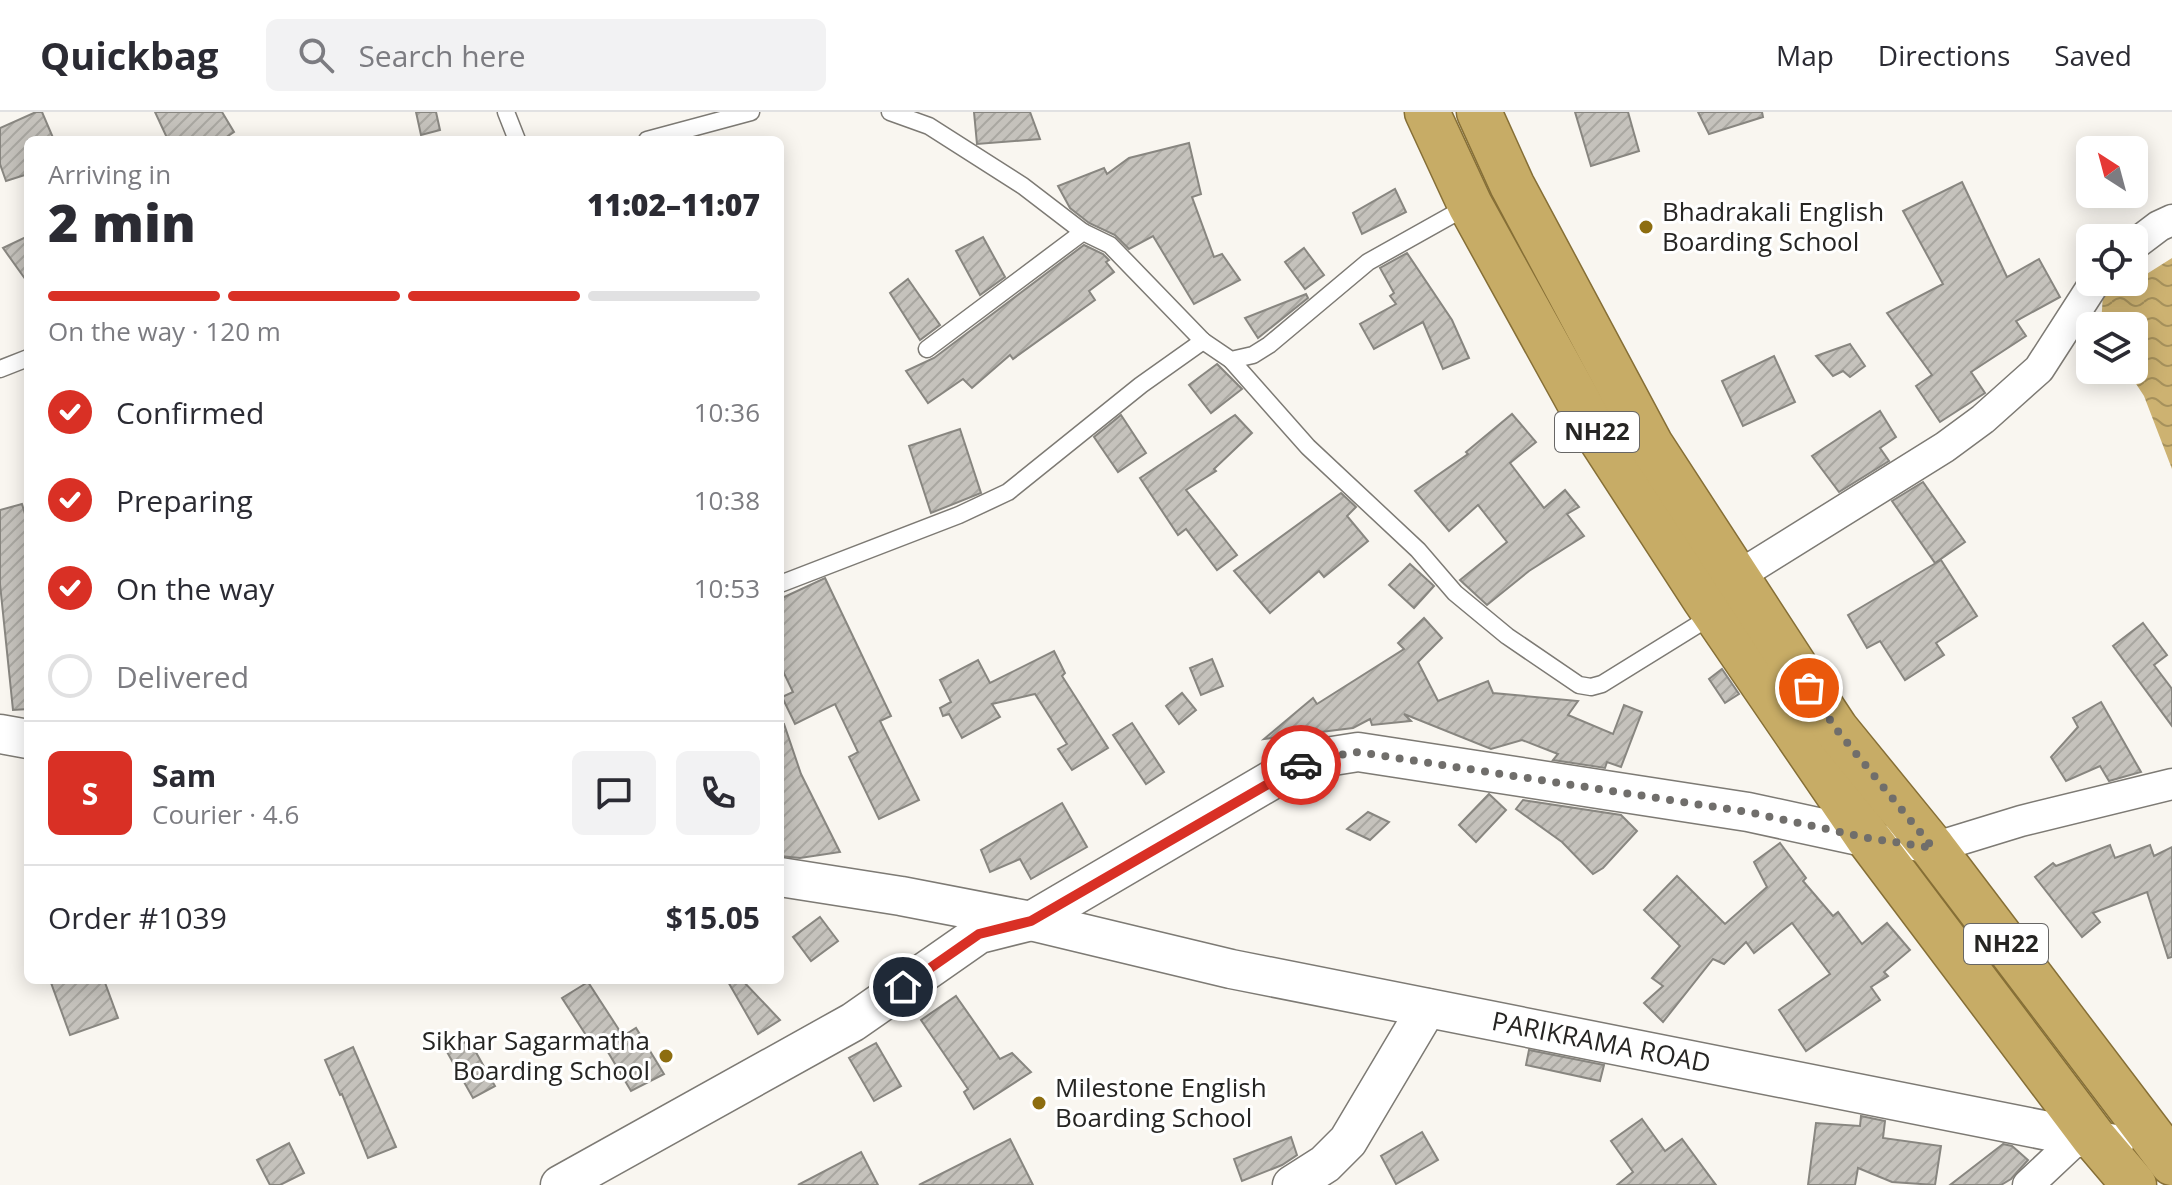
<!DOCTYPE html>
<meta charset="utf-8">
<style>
:root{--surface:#fff;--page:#f2f2f3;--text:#2b2b33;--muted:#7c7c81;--line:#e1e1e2;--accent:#d93025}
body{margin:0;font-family:"Open Sans",sans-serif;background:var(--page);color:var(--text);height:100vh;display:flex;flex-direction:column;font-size:30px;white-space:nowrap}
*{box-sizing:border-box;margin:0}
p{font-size:26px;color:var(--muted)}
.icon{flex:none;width:44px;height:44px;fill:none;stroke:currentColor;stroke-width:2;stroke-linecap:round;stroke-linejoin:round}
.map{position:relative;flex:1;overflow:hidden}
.details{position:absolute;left:24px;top:24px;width:760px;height:848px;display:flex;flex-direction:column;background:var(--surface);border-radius:12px;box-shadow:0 4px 20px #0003}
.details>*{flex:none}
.needle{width:52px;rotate:324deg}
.fabs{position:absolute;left:2076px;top:24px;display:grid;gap:16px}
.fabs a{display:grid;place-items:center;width:72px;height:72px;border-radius:12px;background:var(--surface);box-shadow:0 4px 20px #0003;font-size:40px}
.pin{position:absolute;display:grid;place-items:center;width:68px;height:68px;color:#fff;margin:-34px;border:4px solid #fff;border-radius:50%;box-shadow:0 2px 8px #0007}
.courier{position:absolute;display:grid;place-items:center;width:80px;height:80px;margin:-40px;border:6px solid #d93025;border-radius:50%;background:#fff;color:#222;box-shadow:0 2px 10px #0007}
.overview em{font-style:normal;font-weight:800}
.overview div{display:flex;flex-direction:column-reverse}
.overview{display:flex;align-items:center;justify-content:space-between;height:136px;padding:0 24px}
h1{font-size:52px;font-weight:800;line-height:60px}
.bar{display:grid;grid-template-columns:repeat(4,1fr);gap:12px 8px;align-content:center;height:96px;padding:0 24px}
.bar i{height:10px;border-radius:6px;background:var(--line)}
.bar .active{background:var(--accent)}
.bar p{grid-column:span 4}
.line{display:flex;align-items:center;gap:20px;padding:0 24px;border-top:2px solid var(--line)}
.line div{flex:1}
.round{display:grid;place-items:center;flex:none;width:84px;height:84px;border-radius:12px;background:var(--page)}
ol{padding:0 24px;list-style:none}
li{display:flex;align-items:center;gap:24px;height:88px}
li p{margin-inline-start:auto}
li .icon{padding:8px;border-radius:50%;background:var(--accent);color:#fff;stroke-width:4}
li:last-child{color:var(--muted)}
li i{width:44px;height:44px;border:4px solid var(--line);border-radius:50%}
header{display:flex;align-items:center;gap:48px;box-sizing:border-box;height:112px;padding:0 40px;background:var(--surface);border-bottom:2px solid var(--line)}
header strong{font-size:38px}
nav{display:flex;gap:44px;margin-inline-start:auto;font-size:28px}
.search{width:560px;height:72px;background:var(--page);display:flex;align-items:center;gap:20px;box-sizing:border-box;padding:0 28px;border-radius:12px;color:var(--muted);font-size:30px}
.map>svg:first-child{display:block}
.water{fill:url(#water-waves)}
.building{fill:url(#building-hatch);stroke:#888680;stroke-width:2}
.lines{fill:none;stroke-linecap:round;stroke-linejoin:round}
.service-casing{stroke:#7d7a74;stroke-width:19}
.minor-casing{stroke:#7d7a74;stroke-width:33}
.tertiary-casing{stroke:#7d7a74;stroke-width:41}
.trunk-casing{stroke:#866f36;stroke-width:47}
.service{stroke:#fff;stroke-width:16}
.minor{stroke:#fff;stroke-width:30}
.tertiary{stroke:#fff;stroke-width:38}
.trunk{stroke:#c7ac66;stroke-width:44}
.done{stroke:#706e6b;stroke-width:8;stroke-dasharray:0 14.4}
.route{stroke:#d93025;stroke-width:10}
.poi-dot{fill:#8d6d10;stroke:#fff;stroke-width:3}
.labels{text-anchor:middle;stroke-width:6;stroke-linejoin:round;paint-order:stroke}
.shield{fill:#fff;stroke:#676665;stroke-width:2}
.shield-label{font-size:24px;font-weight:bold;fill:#262523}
.poi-label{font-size:26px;fill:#262523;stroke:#fff;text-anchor:start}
.street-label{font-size:26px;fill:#262523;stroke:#fff}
</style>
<header>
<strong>Quickbag</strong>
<div class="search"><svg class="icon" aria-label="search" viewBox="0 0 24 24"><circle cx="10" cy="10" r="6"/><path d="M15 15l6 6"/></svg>Search here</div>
<nav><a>Map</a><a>Directions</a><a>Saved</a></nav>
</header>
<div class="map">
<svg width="2172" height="1073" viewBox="0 0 2172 1073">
<defs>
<pattern id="water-waves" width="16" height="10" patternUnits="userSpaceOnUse" patternTransform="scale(2)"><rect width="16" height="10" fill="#cdb271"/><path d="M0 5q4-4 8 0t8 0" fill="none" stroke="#a6915c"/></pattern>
<pattern id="building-hatch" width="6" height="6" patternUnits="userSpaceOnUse" patternTransform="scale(2)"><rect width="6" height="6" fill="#c5c2bc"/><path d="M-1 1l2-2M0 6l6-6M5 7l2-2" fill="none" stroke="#a9a7a1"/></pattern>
</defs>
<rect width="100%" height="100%" fill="#f9f6f0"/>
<!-- water -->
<path class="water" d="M2172,146V357L2144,284L2127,258H2134V214H2101L2103,181L2134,170Z"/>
<!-- building -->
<g class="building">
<path d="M36,0H42L54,28H28V62L6,69L0,52V16Z"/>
<path d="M155,0H222L234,20L222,28H168Z"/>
<path d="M416,0H436L440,18L421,23Z"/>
<path d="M974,0H1030L1040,27L977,32Z"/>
<path d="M1575,0H1628L1639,39L1591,54Z"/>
<path d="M1698,0H1762L1763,5L1709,22Z"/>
<path d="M1189,31L1201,82L1192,85L1214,145L1222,142L1240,168L1194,192L1153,124L1129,137L1115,123L1089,111L1070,96L1058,74L1104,56L1107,62L1129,46Z"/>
<path d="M1962,70L2007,165L2039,147L2060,185L2016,209L2026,224L1971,260L1985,281L1940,310L1916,274L1932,263L1887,201L1943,172L1903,99Z"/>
<path d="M1395,77L1406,100L1362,122L1353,101Z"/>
<path d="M28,124V171L3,136Z"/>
<path d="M983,125L1005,165L980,183L956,139Z"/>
<path d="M1084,133L1103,142L1109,148L1106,150L1114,160L1089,179L1095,188L1013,247L1010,243L972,276L963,267L928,291L906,259L934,246Z"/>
<path d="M1304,136L1324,163L1305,177L1285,150Z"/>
<path d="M1407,141L1452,208L1469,246L1443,257L1423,210L1374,237L1360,212L1396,192L1390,184L1394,181L1380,156Z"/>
<path d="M908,167L940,213L920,228L890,181Z"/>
<path d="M1306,182L1308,186L1258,226L1245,206Z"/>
<path d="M1850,232L1865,254L1850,265L1843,259L1833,264L1816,244Z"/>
<path d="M1774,244L1795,290L1743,314L1722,269Z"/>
<path d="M1217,252L1242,277L1211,301L1189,273Z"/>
<path d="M1880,299L1896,325L1880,336L1889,349L1839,380L1812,344Z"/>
<path d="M1512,302L1536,330L1510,351L1544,396L1565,378L1579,395L1567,402L1584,424L1529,459L1487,493L1460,468L1507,430L1478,393L1449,419L1415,379L1468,342L1466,340Z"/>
<path d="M1121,303L1146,341L1118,360L1094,325Z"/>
<path d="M1235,303L1252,321L1214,357L1216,359L1186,378L1237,443L1217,458L1186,417L1178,423L1140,366Z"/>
<path d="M960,317L981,381L931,401L909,334Z"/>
<path d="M1923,370L1965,430L1935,451L1892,389Z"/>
<path d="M1341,381L1356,395L1347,404L1368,429L1324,465L1319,459L1270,501L1234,459Z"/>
<path d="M22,392L28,412V597L13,598L0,472V398Z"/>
<path d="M1941,448L1977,504L1936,531L1944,543L1905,568L1880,529L1867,536L1848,503Z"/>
<path d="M1410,452L1434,474L1414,496L1389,473Z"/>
<path d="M825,466L891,604L880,609L919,688L879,707L849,645L858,640L835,592L795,612L782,585L793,580L780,553V487Z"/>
<path d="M1424,506L1442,526L1418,550L1438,589L1488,569L1493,581L1578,589L1568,603L1613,622L1624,593L1642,600L1621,655L1607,650L1605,656L1553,648L1558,642L1522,628L1491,637L1404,602L1411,609L1372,613L1370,607L1353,616L1264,627L1313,586L1317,592L1404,537L1398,531Z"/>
<path d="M2143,511L2167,543L2154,553L2172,577V614L2113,534Z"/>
<path d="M1054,539L1065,561L1062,564L1108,636L1072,658L1058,637L1067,632L1035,582L992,592L1000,605L962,626L949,602L943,604L940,596L951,590L940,568L978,548L990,571Z"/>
<path d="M1212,547L1223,574L1201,583L1190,556Z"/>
<path d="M1722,557L1739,582L1725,591L1709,567Z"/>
<path d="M1182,581L1196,598L1179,612L1166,594Z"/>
<path d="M2101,590L2141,660L2109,669L2100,654L2066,669L2051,645L2078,615L2073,606Z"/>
<path d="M1132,611L1164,660L1146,672L1113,623Z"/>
<path d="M780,612H784L801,662L840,740L800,746L780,744Z"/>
<path d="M1489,682L1506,698L1476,730L1459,713Z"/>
<path d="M1523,688L1621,703L1637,719L1603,756L1593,762L1562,730L1516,697Z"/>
<path d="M1062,691L1087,735L1031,767L1020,747L990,760L981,738Z"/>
<path d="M1368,700L1389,710L1370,728L1347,717Z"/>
<path d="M1780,731L1806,766L1803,769L1833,804L1838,800L1862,832L1887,811L1910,838L1884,860L1888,864L1871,875L1880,888L1806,939L1779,898L1830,862L1792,811L1754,841L1746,830L1724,852L1713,847L1663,910L1644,891L1663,874L1652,866L1680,834L1644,798L1677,764L1725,812L1767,775L1754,750Z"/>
<path d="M2110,733L2115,746L2150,733L2154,744L2172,735V845L2168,846L2147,780L2093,801L2100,810L2082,825L2035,765L2053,751L2056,754Z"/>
<path d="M820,805L838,829L811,849L793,825Z"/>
<path d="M50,868H104L118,906L70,923Z"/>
<path d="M727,868H742L780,908L758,922Z"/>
<path d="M588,870L623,924L636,916L664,962L631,979L602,930L593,934L562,886Z"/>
<path d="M956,884L1000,947L1012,941L1031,960L974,997L964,980L968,977L921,908Z"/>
<path d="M469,928L495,974L473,986L447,940Z"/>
<path d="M876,931L901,974L874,989L849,946Z"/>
<path d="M353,935L396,1035L368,1046L342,982L340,983L325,948Z"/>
<path d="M1529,938L1604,953L1600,969L1526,953Z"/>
<path d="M1861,1004L1885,1009L1883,1026L1941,1034L1935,1073L1892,1070L1858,1056L1855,1073H1808L1816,1011L1860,1014Z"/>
<path d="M1642,1007L1665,1039L1682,1027L1716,1073H1617L1633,1060L1611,1029Z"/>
<path d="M1422,1020L1438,1048L1396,1072L1381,1044Z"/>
<path d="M1291,1025L1297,1043L1282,1053L1242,1069L1234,1047Z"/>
<path d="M1010,1027L1033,1073H919Z"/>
<path d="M289,1031L304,1061L280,1073H270L257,1048Z"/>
<path d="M2003,1032L2012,1034L2028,1048L2011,1067L2001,1073H1950Z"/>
<path d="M861,1040L878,1073H798Z"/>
</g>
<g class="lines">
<defs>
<g id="service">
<path d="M506,0L517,28"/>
<path d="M890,0L929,14L1023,74L1083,120"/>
<path d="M647,28L751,0"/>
<path d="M927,237L1083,120L1110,133L1203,229L1231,248L1253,243L1269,233L1368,150L1468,94"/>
<path d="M1231,248L1308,335L1418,438L1455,481L1507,524L1579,573L1591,575L1602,572L1715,502"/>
<path d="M0,257L28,246"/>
<path d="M780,472L959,403L1008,380L1141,273L1203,229"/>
</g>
<g id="minor">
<path d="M2134,133L2159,114L2172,108"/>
<path d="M1722,474L1945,335L1983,307L2039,257L2095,170"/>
<path d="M1868,726L1933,736L2021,709L2172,672"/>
<path d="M2028,1073L2079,1025"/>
</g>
<g id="tertiary">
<path d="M0,622L28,627"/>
<path id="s1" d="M780,765L901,784L1031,809L1231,857L2114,1032"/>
<path d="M560,1073L853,910L979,822L1031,809L1292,656L1320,646L1358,640L1748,700L1868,726"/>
<path d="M1292,1073L1325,1052L1348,1029L1427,896"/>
</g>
<g id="trunk">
<path d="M1427,0L1470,93L1591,312L1704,486L1868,726L2094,1026L2134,1073"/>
<path d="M1479,0L1512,73L1651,333L1809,576L1836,617L1933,736L2172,1051"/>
</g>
</defs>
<!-- service casing -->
<use href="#service" class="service-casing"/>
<!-- minor casing -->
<use href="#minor" class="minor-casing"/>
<!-- tertiary casing -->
<use href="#tertiary" class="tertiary-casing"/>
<!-- trunk casing -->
<use href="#trunk" class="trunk-casing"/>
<!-- service -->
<use href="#service" class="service"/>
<!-- minor -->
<use href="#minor" class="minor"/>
<!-- tertiary -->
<use href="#tertiary" class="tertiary"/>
<!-- trunk -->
<use href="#trunk" class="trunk"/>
</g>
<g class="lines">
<!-- done -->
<path class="done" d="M1301,653L1320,646L1358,640L1748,700L1868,726L1933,736L1836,617L1809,576"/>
<!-- route -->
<path class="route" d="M903,875L979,822L1031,809L1301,653"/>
</g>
<!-- markers -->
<g class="poi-dot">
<circle cx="1646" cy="115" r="8"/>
<circle cx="666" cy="944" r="8"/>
<circle cx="1039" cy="991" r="8"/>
</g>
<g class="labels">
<!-- shield labels -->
<g class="shield">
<rect x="1555" y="300" width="84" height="40" rx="6"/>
<rect x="1964" y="812" width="84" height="40" rx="6"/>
</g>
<g class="shield-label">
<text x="1597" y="328">NH22</text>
<text x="2006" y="840">NH22</text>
</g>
<!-- poi labels -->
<g class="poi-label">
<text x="1662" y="109">Bhadrakali English<tspan x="1662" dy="30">Boarding School</tspan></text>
<text x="650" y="938" text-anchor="end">Sikhar Sagarmatha<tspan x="650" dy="30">Boarding School</tspan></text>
<text x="1055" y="985">Milestone English<tspan x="1055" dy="30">Boarding School</tspan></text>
</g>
<!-- street labels -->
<g class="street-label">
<text dy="9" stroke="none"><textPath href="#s1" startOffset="838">PARIKRAMA ROAD</textPath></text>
</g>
</g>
</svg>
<div class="fabs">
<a><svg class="needle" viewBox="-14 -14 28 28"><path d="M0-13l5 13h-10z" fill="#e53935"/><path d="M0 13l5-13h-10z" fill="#7c7c81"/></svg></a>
<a><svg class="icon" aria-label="locate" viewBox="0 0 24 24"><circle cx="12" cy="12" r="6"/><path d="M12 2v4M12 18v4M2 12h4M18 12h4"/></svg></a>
<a><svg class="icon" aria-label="layers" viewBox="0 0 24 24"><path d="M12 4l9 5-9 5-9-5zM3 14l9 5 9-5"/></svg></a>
</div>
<div class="pin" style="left:1809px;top:576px;background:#ea580c"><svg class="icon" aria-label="bag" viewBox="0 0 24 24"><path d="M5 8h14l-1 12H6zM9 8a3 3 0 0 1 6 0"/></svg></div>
<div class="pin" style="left:903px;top:875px;background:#1f2937"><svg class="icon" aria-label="home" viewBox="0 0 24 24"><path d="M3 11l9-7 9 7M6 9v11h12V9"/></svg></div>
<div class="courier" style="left:1301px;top:653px"><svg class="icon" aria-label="car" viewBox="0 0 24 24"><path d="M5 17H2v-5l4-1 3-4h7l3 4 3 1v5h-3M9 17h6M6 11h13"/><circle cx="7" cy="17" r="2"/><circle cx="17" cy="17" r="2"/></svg></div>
<section class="details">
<div class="overview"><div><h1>2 min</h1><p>Arriving in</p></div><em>11:02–11:07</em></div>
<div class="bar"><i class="active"></i><i class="active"></i><i class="active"></i><i></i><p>On the way · 120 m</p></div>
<ol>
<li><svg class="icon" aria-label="check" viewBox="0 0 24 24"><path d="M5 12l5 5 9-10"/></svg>Confirmed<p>10:36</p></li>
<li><svg class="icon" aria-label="check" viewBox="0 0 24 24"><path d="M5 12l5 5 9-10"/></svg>Preparing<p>10:38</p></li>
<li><svg class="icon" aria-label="check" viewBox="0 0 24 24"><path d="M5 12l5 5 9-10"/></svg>On the way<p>10:53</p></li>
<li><i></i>Delivered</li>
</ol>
<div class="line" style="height:144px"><b class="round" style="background:var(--accent);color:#fff">S</b><div><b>Sam</b><p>Courier · 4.6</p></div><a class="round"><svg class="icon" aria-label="chat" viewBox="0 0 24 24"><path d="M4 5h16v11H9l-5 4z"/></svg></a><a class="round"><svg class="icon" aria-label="phone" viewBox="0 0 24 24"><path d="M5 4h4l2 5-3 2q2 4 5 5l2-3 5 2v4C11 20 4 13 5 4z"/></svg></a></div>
<div class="line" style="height:104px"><div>Order #1039</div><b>$15.05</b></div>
</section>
</div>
